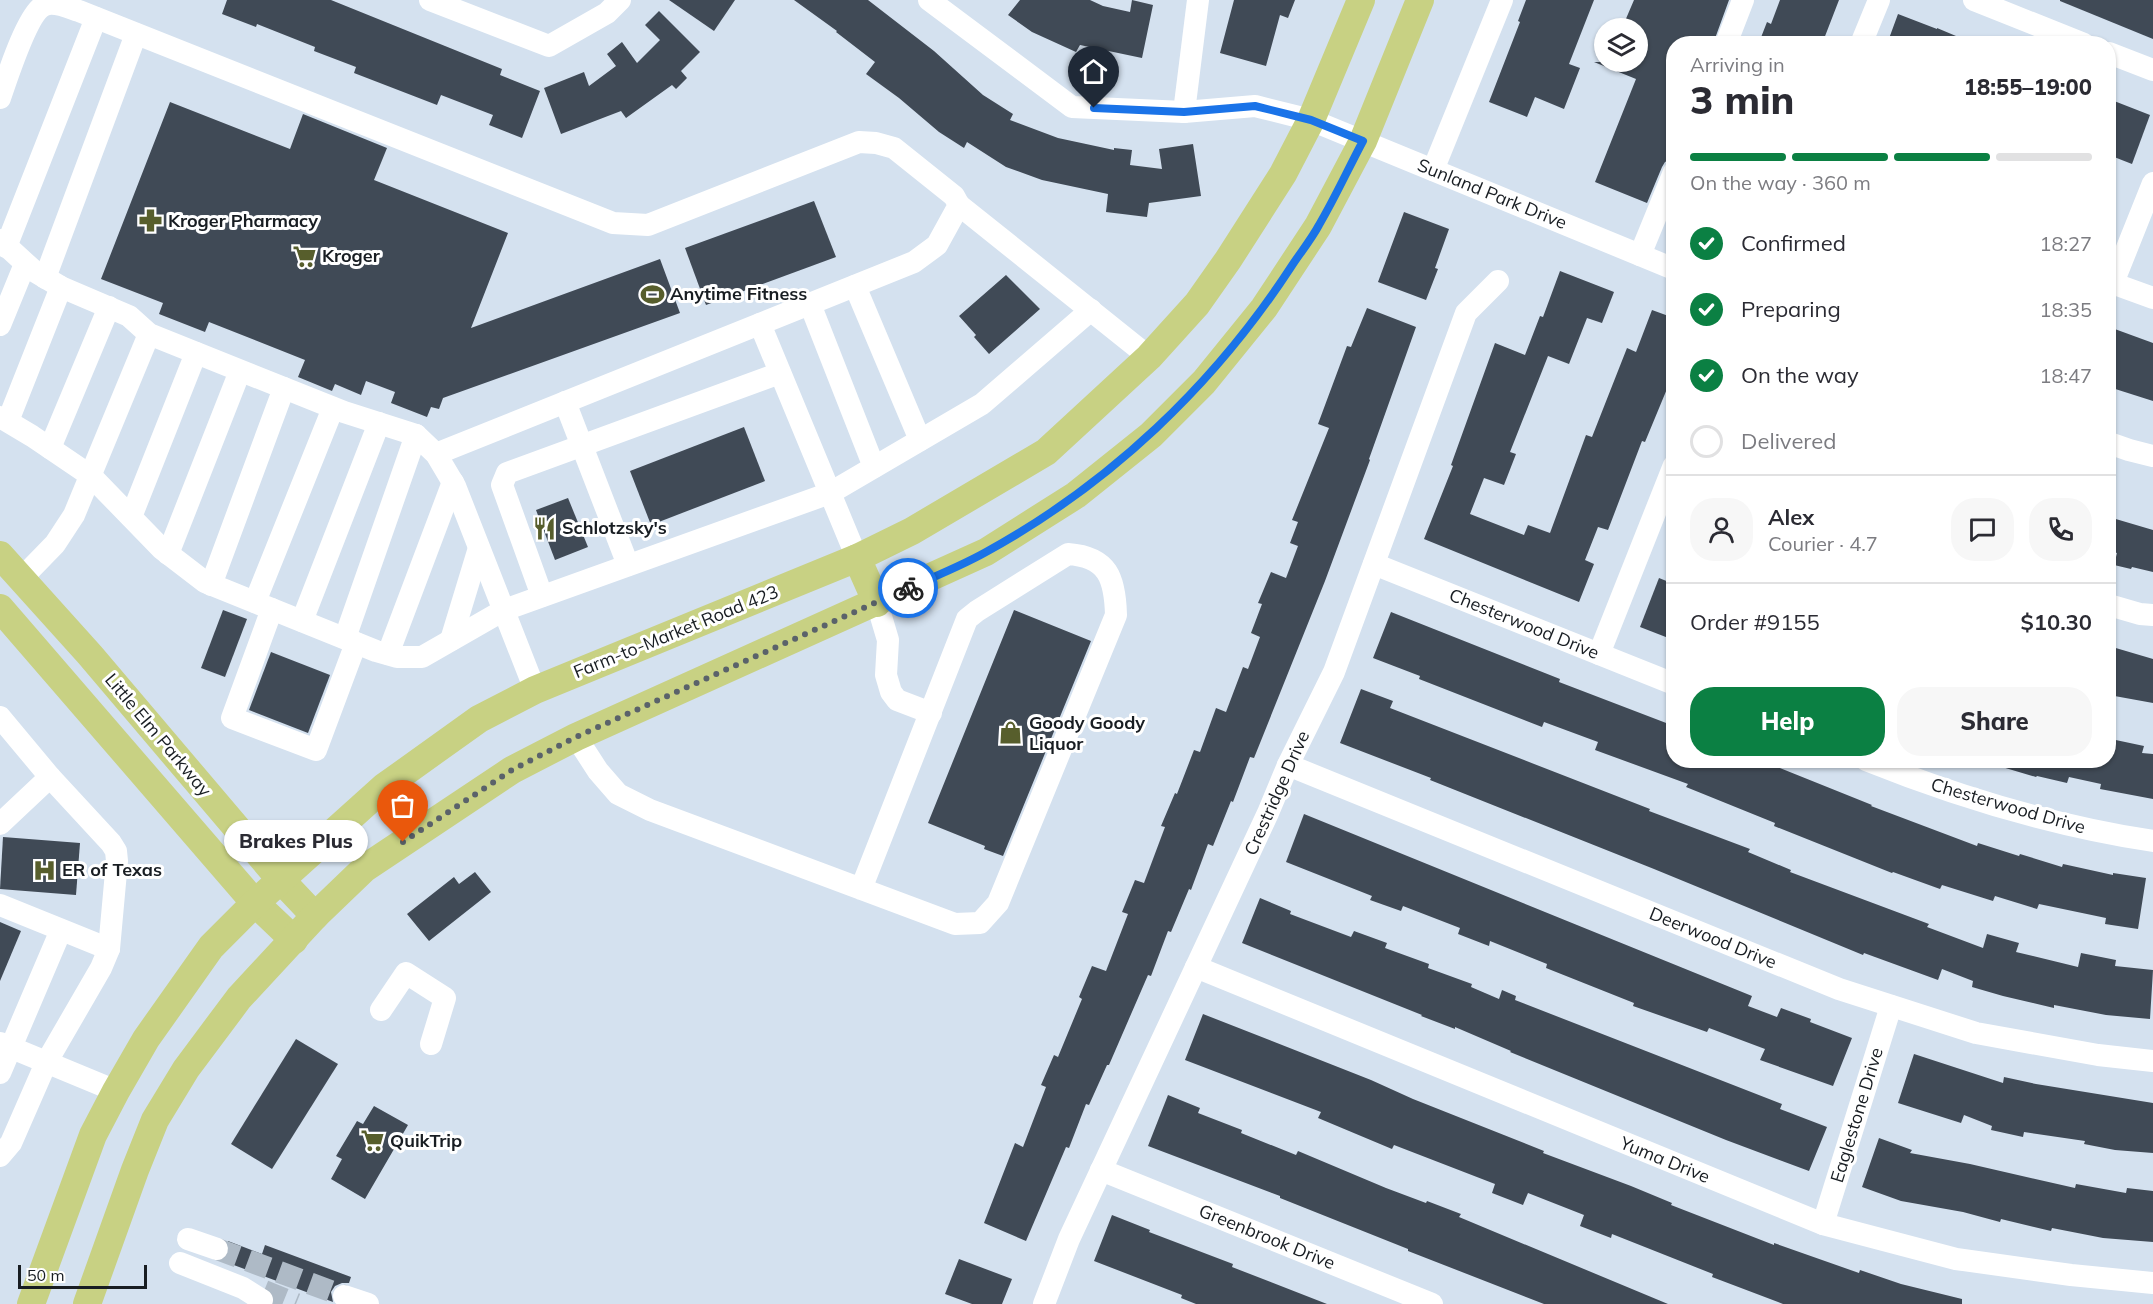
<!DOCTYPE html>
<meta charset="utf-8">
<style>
:root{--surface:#fff;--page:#f7f7f7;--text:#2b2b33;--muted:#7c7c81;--line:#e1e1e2;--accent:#0b8043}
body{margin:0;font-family:Mulish,sans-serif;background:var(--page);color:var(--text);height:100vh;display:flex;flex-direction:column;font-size:22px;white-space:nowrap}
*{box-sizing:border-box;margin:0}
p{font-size:20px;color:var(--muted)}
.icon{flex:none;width:33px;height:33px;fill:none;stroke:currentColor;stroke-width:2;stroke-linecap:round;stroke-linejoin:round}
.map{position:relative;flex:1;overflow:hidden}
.drawer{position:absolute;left:1666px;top:36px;width:450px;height:732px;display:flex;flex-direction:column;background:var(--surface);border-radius:24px;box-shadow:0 2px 4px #0004}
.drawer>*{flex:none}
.buttons{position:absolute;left:1594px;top:18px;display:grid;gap:12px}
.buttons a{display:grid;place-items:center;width:54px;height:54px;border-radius:50%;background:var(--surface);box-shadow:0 2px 4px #0004;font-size:30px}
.scale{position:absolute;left:18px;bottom:15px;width:129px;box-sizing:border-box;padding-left:6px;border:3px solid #181d22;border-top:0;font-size:16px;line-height:21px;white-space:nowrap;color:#181d22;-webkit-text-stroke:4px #fff;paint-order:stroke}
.pin{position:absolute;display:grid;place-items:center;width:51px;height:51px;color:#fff;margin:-62px -26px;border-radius:50% 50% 50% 0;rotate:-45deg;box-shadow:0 0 6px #0007}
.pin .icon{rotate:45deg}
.courier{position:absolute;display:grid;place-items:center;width:60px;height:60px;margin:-30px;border:4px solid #1a73e8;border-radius:50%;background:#fff;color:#222;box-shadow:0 2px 8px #0007}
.bubble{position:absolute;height:42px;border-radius:21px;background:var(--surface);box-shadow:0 2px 4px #0004;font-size:20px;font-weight:800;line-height:42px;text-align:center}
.headline em{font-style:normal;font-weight:800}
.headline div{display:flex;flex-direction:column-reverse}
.headline{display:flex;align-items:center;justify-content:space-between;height:102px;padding:0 24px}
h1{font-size:39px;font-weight:800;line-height:45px}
.bar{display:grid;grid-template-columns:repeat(4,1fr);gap:9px 6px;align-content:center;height:72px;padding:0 24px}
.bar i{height:8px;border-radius:4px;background:var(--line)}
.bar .selected{background:var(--accent)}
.bar p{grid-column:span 4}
.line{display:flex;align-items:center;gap:15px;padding:0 24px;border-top:2px solid var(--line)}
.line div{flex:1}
.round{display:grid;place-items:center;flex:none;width:63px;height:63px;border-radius:24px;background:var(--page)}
ol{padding:0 24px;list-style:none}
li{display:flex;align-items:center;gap:18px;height:66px}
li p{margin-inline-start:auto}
li .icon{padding:6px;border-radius:50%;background:var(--accent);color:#fff;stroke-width:4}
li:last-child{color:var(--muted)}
li i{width:33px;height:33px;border:3px solid var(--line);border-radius:50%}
.button{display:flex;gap:12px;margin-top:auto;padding:12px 24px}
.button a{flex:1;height:69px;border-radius:24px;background:var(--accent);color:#fff;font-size:24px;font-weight:800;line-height:69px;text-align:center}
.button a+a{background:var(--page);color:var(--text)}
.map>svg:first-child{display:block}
.building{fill:#404a56}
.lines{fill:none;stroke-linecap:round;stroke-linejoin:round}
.minor-tunnel{stroke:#aebac6;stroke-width:22;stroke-dasharray:22 11;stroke-linecap:butt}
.minor{stroke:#fff;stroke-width:22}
.major{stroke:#c8d183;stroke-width:28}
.done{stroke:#5a626a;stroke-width:6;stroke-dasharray:0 10.8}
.route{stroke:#1a73e8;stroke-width:8}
.labels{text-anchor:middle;stroke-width:6;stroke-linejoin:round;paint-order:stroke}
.street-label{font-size:18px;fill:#181d22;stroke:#fff}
.poi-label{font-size:18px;font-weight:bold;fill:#181d22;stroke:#fff;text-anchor:start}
</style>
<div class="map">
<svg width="2153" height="1304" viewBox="0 0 2153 1304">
<rect width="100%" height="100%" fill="#d4e1ef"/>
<!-- building -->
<g class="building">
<path d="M227,0H331L502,69L500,75L540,91L522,138L489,125L493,115L441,95L437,105L354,73L356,67L314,51L315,47L257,24L256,27L222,14Z"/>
<path d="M669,0H735L714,31Z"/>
<path d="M794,0H868L934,51L983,95L1013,114L1010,120L1058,138L1114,150V148L1132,150L1130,165L1162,169L1159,149L1193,144L1201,196L1149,203L1147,217L1106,212L1108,194L1042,180L1006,167L967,142L964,148L939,132L899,98L866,74L875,62L836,32L837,31Z"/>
<path d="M1020,0H1090L1103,6L1130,12L1132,0L1153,5L1142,58L1080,45L1076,52L1032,32L1008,15Z"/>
<path d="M1234,0H1295L1288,18L1280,15L1266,66L1220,53Z"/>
<path d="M1526,0H1594L1569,64L1580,68L1564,109L1535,97L1527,117L1489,102L1520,22L1518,21Z"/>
<path d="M1634,0H1729L1713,44H1674V152L1671,159L1665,162L1662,167L1647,203L1595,182L1636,79L1594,62H1638V28H1622Z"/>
<path d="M1780,0H1839L1822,44H1767L1760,40L1767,22L1771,24Z"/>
<path d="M2060,0H2153V39L2060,1Z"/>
<path d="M659,11L700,52L681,71L687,78L676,89L672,85L626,118L621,111L561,134L544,88L584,72L589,86L616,66L607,54L622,42L637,63L660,40L645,25Z"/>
<path d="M1898,14L1937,29V28L1975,44H1887Z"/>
<path d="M2109,99L2150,115L2132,164L2109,155Z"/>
<path d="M170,102L290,149L303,114L387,148L374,180L508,233L471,328L660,259L680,313L443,398L439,409L431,407L427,417L391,403L395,392L366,381L361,395L335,384L332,391L298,377L305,360L209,322L205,332L159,314L163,303L101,279Z"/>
<path d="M814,201L836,257L706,305L685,248Z"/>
<path d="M1404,212L1449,229L1435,268L1438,269L1426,300L1378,282Z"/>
<path d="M1560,271L1614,292L1602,323L1587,318L1569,364L1548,356L1510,452L1516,454L1504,485L1484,478L1470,514L1524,535L1528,525L1550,533L1586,435L1592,437L1627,348L1636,352L1652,310L1674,318V372L1645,442L1642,441L1608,530L1598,527L1585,560L1594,564L1579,602L1424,539L1453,466L1451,465L1495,343L1525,355L1540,316L1543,317Z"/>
<path d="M1006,275L1040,309L989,354L974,337L976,335L959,316Z"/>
<path d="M1367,308L1416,327L1369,459L1370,460L1325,581L1254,758L1250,757L1233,802L1231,801L1213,846L1208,844L1191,890L1189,889L1171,932L1168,931L1151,976L1148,975L1109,1065H1107L1089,1105L1086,1104L1069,1148L1066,1147L1026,1241L984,1223L1015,1143L1023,1147L1046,1087L1041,1085L1054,1055L1058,1057L1082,999L1079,997L1092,966L1106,971L1128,914L1122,912L1135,880L1144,883L1165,827L1161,826L1175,793L1177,794L1194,750L1200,752L1216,708L1226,712L1243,667L1248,669L1260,637L1251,633L1262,604L1258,603L1271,572L1286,578L1298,546L1290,543L1298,522L1292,520L1329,428L1318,424L1347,346L1351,347Z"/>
<path d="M2112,328L2153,343V401L2109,387V336Z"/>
<path d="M744,427L765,481L651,525L630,471Z"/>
<path d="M568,498L588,547L555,560L536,510Z"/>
<path d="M2109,517L2153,530V572L2132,567L2131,569L2114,565L2117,553L2109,551Z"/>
<path d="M1659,578L1674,584V631L1671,639L1640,627Z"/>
<path d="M223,610L247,619L225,677L201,668Z"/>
<path d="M1014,610L1091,641L1003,856L984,849L985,846L928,823Z"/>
<path d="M1391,612L1560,679L1559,682L1674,726V760H1760L1872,805L1871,806L1977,846L1978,843L2019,856L2020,854L2062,867L2063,864L2113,875V873L2146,878L2138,929L2105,924L2106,918L2039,904L2037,909L1995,896L1993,901L1942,885L1940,889L1893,872L1892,873L1774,826L1775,823L1686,787L1688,784L1595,750L1598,742L1544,722L1542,727L1419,679L1420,676L1373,658Z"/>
<path d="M2109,646L2153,659V703L2109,695Z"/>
<path d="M271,652L330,675L308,733L249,710Z"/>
<path d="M1361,689L1393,701L1390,708L1650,809L1649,811L1750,849L1748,852L1791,870L1790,872L1929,924L1927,927L1983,948L1987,934L2019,943L2016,952L2078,967L2081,953L2116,960L2115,966L2153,970L2150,1019L2106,1015L2054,1005V1008L2003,996L1972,987L1973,981L1942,969L1938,980L1864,953L1863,955L1654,869L1430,780L1431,778L1340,743Z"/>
<path d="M2111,739L2144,746L2142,753L2153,754V799L2100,789L2101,784L2069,777L2067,783L2037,776L2036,777L1992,764L1993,760H2109Z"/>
<path d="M1304,814L1752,996L1748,1006L1777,1017L1781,1008L1811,1019L1810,1022L1852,1038L1833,1086L1760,1060L1765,1049L1709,1028L1707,1032L1633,1006L1634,1003L1546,968L1547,964L1490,941L1489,946L1458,934L1460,928L1403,906L1401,911L1370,900L1372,896L1286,862Z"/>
<path d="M3,837L80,843L76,895L0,889Z"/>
<path d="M475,872L491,892L429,941L407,914L454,877L459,884Z"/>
<path d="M1260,898L1291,911L1290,914L1351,937L1354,931L1387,943L1385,948L1429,964L1428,968L1472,984L1471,987L1499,999L1502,990L1516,996L1515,1000L1782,1104L1780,1109L1827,1127L1809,1171L1726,1140L1510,1052L1511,1051L1455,1027V1029L1421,1016L1422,1015L1242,943Z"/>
<path d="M0,922L21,931L0,981Z"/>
<path d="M1203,1014L1371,1080L1413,1099L1544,1151L1543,1153L1631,1186L1672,1203L1671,1205L1774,1245V1243L1859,1273L1860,1270L1901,1284L1962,1299V1304H1783L1712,1277L1713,1274L1612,1234L1611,1238L1580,1226L1584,1215L1528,1193L1523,1205L1492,1193L1495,1184L1394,1145L1392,1149L1318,1118L1321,1112L1185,1060Z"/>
<path d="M296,1039L338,1064L272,1169L231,1144Z"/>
<path d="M1914,1054L2003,1083L2004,1077L2036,1084L2153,1103V1153L2115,1150L2084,1144L2085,1141L2024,1132L2023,1137L1991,1130L1992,1126L1964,1115L1961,1123L1898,1103Z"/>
<path d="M1168,1095L1200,1108L1198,1113L1242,1130L1241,1133L1296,1155L1298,1151L1386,1188L1426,1203L1427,1201L1461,1214L1459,1217L1668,1304H1544L1408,1251V1249L1280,1198V1196L1148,1146Z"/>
<path d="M374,1106L408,1125L365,1199L331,1179L342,1159L336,1156L357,1121L363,1124Z"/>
<path d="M1879,1138L1912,1150L1910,1153L1970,1164L2075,1188L2076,1184L2126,1193L2127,1188L2153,1191V1242L2103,1238L2052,1228L2051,1231L2001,1219L2000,1222L1963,1212L1901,1201L1862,1187Z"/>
<path d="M1112,1215L1150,1230L1149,1232L1233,1264L1232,1267L1327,1304H1196L1181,1298L1182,1295L1094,1261Z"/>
<path d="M228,1241L262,1254L265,1245L351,1277L349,1283H342L335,1286L331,1292L333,1302L223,1261L230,1253Z"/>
<path d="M959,1259L1012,1279L1002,1304H972L945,1294Z"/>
</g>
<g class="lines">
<!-- minor-tunnel -->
<g class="minor-tunnel">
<path d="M217,1249L344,1296"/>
<path d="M264,1291L296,1304"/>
</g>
<!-- minor -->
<g class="minor">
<path d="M430,0L549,46L607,13L620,0"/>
<path d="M929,0L1072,107L1184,112L1255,106L1311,120L1674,269"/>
<path d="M1974,0L2084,44"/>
<path d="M1726,44L1743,0"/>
<path d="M1861,44L1879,0"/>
<path d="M2109,53L2153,70"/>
<path d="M0,98C7,78 27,15 43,6C53,0 69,8 79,11L613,223L648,225L859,142L876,143L894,148L954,196L959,205L937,245L914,262L436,454"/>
<path d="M1184,112L1198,0"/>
<path d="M1433,170L1502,0"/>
<path d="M959,205L1149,357"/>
<path d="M0,240L34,271L61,287L129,316L149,334L344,412L416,435L436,454L455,486L535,690"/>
<path d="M6,247L96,18"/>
<path d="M1640,255L1674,172"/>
<path d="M45,278L136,34"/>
<path d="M2109,282L2153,298"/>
<path d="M2113,283L2153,183"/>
<path d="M855,286L920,440"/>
<path d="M810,304L874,467"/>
<path d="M760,324L857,558"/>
<path d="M0,325L25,264"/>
<path d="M565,402L628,565"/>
<path d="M0,417L32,436L91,476L162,549L205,582L376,651L397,657H422L504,610L830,493L982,404L1091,310"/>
<path d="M8,421L61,287"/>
<path d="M2109,443L2129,450L2153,456"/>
<path d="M50,448L109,307"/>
<path d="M131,517L196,353"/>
<path d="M168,554L240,371"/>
<path d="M1374,564L1674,684"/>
<path d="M21,579L55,544L74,515L149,334"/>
<path d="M211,585L284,388"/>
<path d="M542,596L502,485L507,473L780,373"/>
<path d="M255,602L333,408"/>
<path d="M877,603L888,640L886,675L891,692L897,700L931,713"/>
<path d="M2109,605L2140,614L2153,615"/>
<path d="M272,609L232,718L316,750L356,643"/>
<path d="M302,621L379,423"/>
<path d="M345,638L416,435"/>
<path d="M451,640L479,548"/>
<path d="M388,654L453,482"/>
<path d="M1599,654L1674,465"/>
<path d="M0,717L50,777L111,843L116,851L117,861L109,949L101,968L46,1063L11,1143L0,1156"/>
<path d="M576,737L598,771L618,794L650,810L955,924L980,923L998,903L1116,615C1115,578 1108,557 1068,554L977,611L967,619L861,889"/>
<path d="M1866,760C1958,797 2055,826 2153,841"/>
<path d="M1288,765L1839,989L1976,1033L2098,1055L2153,1061"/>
<path d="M0,824L50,777"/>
<path d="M0,905L109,949"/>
<path d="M1196,967L1823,1224L1956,1259L2071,1275L2153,1283"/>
<path d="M381,1010L406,973L445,998L431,1044"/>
<path d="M0,1043L116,1091"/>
<path d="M0,1073L61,930"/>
<path d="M1101,1170L1432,1304"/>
<path d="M1823,1224L1891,1006"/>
<path d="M188,1239L217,1249"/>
<path d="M180,1263L243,1288L262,1300"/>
<path d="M344,1296L368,1304"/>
<path d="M1044,1304L1069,1239L1268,813L1288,765L1334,672L1466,313L1498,281"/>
</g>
<!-- major -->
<g class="major">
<path d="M0,555L90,655L280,879L315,916"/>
<path d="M857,558L877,603"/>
<path d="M0,608L255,903L294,940"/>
<path d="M31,1304L93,1135L116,1091L146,1039L211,947L255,903L384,787L479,719L535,690L857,558L912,531L1046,452L1149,357L1197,304L1228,260L1283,174L1311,120L1361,0"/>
<path d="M87,1304L135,1170L155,1120L186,1069L239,998L315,916L365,868L512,770L576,737L986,552L1076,495L1151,435L1204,382L1264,308L1318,226L1363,141L1420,0"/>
</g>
</g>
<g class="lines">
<!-- done -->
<path class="done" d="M403,842L512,770L576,737L908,588"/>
<!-- route -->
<path class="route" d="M908,588C934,577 961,566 986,552C1110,484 1214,385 1291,267C1300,253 1311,240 1319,225C1335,198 1348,169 1363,141L1311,120L1255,106L1184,112L1094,108"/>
</g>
<!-- icons -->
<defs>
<symbol id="pharmacy-bare" viewBox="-9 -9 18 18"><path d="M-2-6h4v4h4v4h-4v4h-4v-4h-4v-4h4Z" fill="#575e2c" stroke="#fff" stroke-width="2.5" paint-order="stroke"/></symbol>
<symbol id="supermarket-bare" viewBox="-9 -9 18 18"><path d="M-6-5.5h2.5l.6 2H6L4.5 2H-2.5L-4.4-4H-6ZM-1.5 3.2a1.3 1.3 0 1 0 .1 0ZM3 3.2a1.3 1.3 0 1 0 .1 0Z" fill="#575e2c" stroke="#fff" stroke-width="2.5" paint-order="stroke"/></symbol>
<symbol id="stadium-bare" viewBox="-9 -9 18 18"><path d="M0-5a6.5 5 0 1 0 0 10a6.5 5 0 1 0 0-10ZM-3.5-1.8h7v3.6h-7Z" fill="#575e2c" stroke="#fff" stroke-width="2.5" paint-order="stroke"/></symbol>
<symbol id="restaurant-bare" viewBox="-9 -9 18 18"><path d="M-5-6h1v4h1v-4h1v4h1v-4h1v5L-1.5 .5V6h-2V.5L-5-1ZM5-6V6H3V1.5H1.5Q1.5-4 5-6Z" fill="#575e2c" stroke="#fff" stroke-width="2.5" paint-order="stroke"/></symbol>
<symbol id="shop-bare" viewBox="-9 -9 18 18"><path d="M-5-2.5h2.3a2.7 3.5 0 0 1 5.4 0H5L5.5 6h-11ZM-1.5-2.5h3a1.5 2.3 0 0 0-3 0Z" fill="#575e2c" stroke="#fff" stroke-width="2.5" paint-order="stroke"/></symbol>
<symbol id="hospital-bare" viewBox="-9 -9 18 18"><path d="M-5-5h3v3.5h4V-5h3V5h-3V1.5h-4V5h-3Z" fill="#575e2c" stroke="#fff" stroke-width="2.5" paint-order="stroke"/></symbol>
</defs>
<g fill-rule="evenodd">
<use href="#pharmacy-bare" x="134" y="204" width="33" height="33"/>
<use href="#supermarket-bare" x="288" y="240" width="33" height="33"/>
<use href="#stadium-bare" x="636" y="278" width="33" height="33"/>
<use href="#restaurant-bare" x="528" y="512" width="33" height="33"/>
<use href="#shop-bare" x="994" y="716" width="33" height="33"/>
<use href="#hospital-bare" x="28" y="854" width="33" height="33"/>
<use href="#supermarket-bare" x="356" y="1124" width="33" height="33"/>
</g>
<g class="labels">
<!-- street labels -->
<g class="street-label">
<text transform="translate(1492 194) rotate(22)" y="6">Sunland Park Drive</text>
<text transform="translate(1524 624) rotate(22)" y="6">Chesterwood Drive</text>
<text transform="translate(676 632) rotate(-22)" y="6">Farm-to-Market Road 423</text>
<text transform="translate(158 735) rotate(50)" y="6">Little Elm Parkway</text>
<text transform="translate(1277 793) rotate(-66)" y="6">Crestridge Drive</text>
<text transform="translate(2008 806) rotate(16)" y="6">Chesterwood Drive</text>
<text transform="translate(1713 938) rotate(22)" y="6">Deerwood Drive</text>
<text transform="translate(1857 1115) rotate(-73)" y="6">Eaglestone Drive</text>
<text transform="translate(1665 1160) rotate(22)" y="6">Yuma Drive</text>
<text transform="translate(1267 1237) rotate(22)" y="6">Greenbrook Drive</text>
</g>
<!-- poi labels -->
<g class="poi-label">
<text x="168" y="227">Kroger Pharmacy</text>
<text x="322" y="262">Kroger</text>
<text x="670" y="300">Anytime Fitness</text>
<text x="562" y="534">Schlotzsky's</text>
<text x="1029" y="729">Goody Goody<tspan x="1029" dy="21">Liquor</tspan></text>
<text x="62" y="876">ER of Texas</text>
<text x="390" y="1147">QuikTrip</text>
</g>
</g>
</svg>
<div class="buttons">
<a><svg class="icon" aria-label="layers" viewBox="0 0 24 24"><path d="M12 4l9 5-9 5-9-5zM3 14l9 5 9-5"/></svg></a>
</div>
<div class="scale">50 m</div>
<div class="pin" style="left:403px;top:842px;background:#ea580c"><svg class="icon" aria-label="bag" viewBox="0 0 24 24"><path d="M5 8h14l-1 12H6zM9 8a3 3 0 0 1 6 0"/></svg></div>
<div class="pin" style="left:1094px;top:108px;background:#1f2937"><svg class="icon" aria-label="home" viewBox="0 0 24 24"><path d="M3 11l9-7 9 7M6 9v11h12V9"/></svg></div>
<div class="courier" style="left:908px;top:588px"><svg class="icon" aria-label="bike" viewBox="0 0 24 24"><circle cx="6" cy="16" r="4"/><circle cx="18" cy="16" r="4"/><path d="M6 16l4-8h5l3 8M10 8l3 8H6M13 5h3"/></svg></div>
<div class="bubble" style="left:224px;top:820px;width:144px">Brakes Plus</div>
<section class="drawer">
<div class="headline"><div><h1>3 min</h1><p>Arriving in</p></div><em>18:55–19:00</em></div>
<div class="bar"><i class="selected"></i><i class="selected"></i><i class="selected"></i><i></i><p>On the way · 360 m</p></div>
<ol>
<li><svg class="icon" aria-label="check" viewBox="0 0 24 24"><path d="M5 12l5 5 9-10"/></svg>Confirmed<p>18:27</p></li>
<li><svg class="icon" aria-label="check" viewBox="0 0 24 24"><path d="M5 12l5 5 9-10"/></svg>Preparing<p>18:35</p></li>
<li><svg class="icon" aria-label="check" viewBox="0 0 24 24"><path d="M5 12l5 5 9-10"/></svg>On the way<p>18:47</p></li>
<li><i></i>Delivered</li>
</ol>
<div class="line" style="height:108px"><a class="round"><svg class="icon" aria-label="person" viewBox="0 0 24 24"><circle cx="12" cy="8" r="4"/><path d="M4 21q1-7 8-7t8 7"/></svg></a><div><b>Alex</b><p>Courier · 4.7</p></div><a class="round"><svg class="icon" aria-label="chat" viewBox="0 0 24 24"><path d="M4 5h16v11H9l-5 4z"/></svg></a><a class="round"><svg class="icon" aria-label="phone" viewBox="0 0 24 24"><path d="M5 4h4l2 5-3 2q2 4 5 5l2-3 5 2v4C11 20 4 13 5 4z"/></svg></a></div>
<div class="line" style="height:78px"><div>Order #9155</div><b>$10.30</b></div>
<div class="button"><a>Help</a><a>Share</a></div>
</section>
</div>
